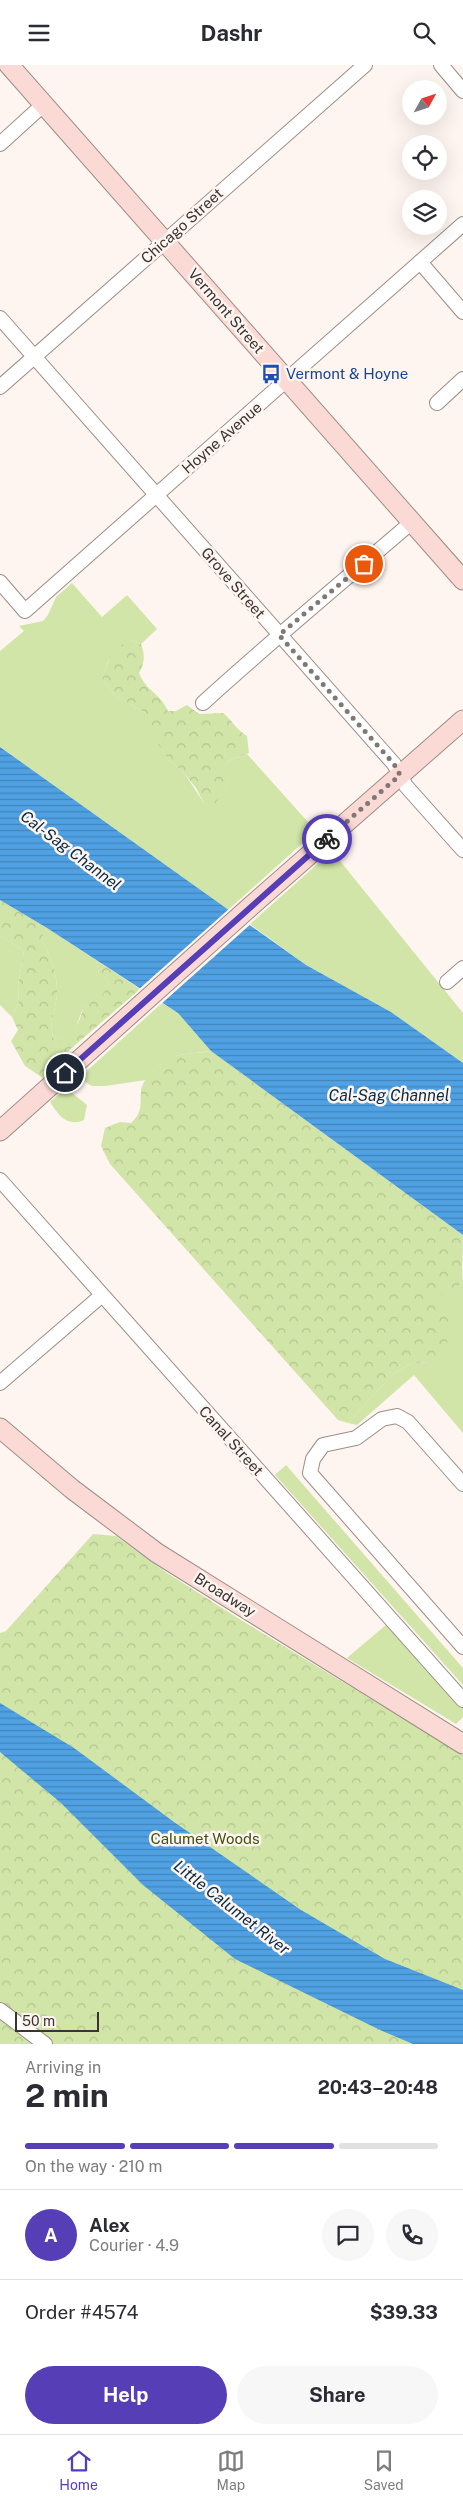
<!DOCTYPE html>
<meta charset="utf-8">
<style>
:root{--surface:#fff;--page:#f7f7f7;--text:#2b2b33;--muted:#7c7c81;--line:#e1e1e2;--accent:#563eb6}
body{margin:0;font-family:"Public Sans",sans-serif;background:var(--page);color:var(--text);height:100vh;display:flex;flex-direction:column;font-size:19px;white-space:nowrap}
*{box-sizing:border-box;margin:0}
p{font-size:16px;color:var(--muted)}
.icon{flex:none;width:28px;height:28px;fill:none;stroke:currentColor;stroke-width:2;stroke-linecap:round;stroke-linejoin:round}
.map{position:relative;height:1979px;overflow:hidden}
.details{display:flex;flex-direction:column;background:var(--surface);flex:1}
.details>*{flex:none}
.needle{width:32px;rotate:50deg}
.buttons{position:absolute;left:402px;top:15px;display:grid;gap:10px}
.buttons a{display:grid;place-items:center;width:45px;height:45px;border-radius:50%;background:var(--surface);box-shadow:0 5px 20px #0002;font-size:25px}
.scale{position:absolute;left:15px;bottom:12px;width:84px;box-sizing:border-box;padding-left:5px;border:2px solid #3a3432;border-top:0;font-size:14px;line-height:18px;white-space:nowrap;color:#3a3432;-webkit-text-stroke:4px #fef5f0;paint-order:stroke}
.pin{position:absolute;display:grid;place-items:center;width:42px;height:42px;color:#fff;margin:-21px;border:2px solid #fff;border-radius:50%;box-shadow:0 1px 5px #0007}
.courier{position:absolute;display:grid;place-items:center;width:50px;height:50px;margin:-25px;border:4px solid #563eb6;border-radius:50%;background:#fff;color:#222;box-shadow:0 1px 6px #0007}
.summary em{font-style:normal;font-weight:700}
.summary div{display:flex;flex-direction:column-reverse}
.summary{display:flex;align-items:center;justify-content:space-between;height:85px;padding:0 25px}
h1{font-size:32px;font-weight:700;line-height:38px}
.bar{display:grid;grid-template-columns:repeat(4,1fr);gap:8px 5px;align-content:center;height:60px;padding:0 25px}
.bar i{height:6px;border-radius:4px;background:var(--line)}
.bar .current{background:var(--accent)}
.bar p{grid-column:span 4}
.line{display:flex;align-items:center;gap:12px;padding:0 25px;border-top:1px solid var(--line)}
.line div{flex:1}
.round{display:grid;place-items:center;flex:none;width:52px;height:52px;border-radius:26px;background:var(--page)}
.cta{display:flex;gap:10px;margin-top:auto;padding:10px 25px}
.cta a{flex:1;height:58px;border-radius:30px;background:var(--accent);color:#fff;font-size:20px;font-weight:700;line-height:58px;text-align:center}
.cta a+a{background:var(--page);color:var(--text)}
header{display:flex;justify-content:space-between;align-items:center;height:65px;padding:0 25px;background:var(--surface);font-size:22px;font-weight:700}
.dock{display:flex;justify-content:space-around;align-items:center;height:70px;border-top:1px solid var(--line);background:var(--surface);font-size:14px;color:var(--muted)}
.dock a{display:grid;justify-items:center;gap:2px}
.dock .current{color:var(--accent)}
.map>svg:first-child{display:block}
.green{fill:#d0e5a7}
.forest{fill:url(#forest-crowns)}
.water{fill:url(#water-rules)}
.pier{fill:#fef5f0}
.lines{fill:none;stroke-linecap:round;stroke-linejoin:round}
.street-casing{stroke:#9b8d87;stroke-width:16}
.secondary-casing{stroke:#9b8d87;stroke-width:21}
.street{stroke:#fff;stroke-width:14}
.secondary{stroke:#fbdad6;stroke-width:19}
.done{stroke:#7f7874;stroke-width:5;stroke-dasharray:0 9}
.route{stroke:#563eb6;stroke-width:6}
.labels{text-anchor:middle;stroke-width:5;stroke-linejoin:round;paint-order:stroke}
.street-label{font-size:15px;fill:#3a3432;stroke:#fef5f0}
.transit-label{font-size:15px;fill:#164399;stroke:#fef5f0;text-anchor:start}
.park-label{font-size:15px;fill:#40520d;stroke:#fef5f0}
.water-label{font-size:16px;font-style:italic;fill:#072c46;stroke:#fef5f0}
</style>
<header><svg class="icon" aria-label="menu" viewBox="0 0 24 24"><path d="M4 6h16M4 12h16M4 18h16"/></svg>Dashr<svg class="icon" aria-label="search" viewBox="0 0 24 24"><circle cx="10" cy="10" r="6"/><path d="M15 15l6 6"/></svg></header>
<div class="map">
<svg width="463" height="1979" viewBox="0 0 463 1979">
<defs>
<pattern id="forest-crowns" width="20" height="18" patternUnits="userSpaceOnUse" patternTransform="scale(1.25)"><rect width="20" height="18" fill="#d0e5a7"/><path d="M2 6a3 3 0 1 1 6 0M12 15a3 3 0 1 1 6 0" fill="none" stroke="#b3c590"/></pattern>
<pattern id="water-rules" width="6" height="5" patternUnits="userSpaceOnUse" patternTransform="scale(1.25)"><rect width="6" height="5" fill="#4fa1e3"/><path d="M0 2.5h6" fill="none" stroke="#4384b9"/></pattern>
</defs>
<rect width="100%" height="100%" fill="#fef5f0"/>
<!-- green -->
<g class="green">
<path d="M72,518L102,552L127,530L157,564L141,579L131,575L108,596L102,614L116,631L149,650L152,660L170,696L184,708L204,738L221,729L228,720L224,702L230,695L247,689L316,766L228,845L0,682V586L24,566L19,561L43,556L48,550L56,532Z"/>
<path d="M332,786L463,948V998L391,947L306,900L250,859Z"/>
<path d="M47,863L96,895L99,908L109,917L103,930L83,943L74,967L62,975L53,973C50,956 52,957 55,942C61,918 53,895 41,874Z"/>
<path d="M0,870L24,886L18,920L19,937L12,952L0,940Z"/>
<path d="M162,938L178,948L211,986L179,990L160,1000L146,1015L105,1021H92L79,1013Z"/>
<path d="M66,1023L87,1040L84,1055C67,1062 59,1051 50,1037Z"/>
<path d="M463,1203V1368L414,1310L357,1360L348,1358L393,1309L412,1298L429,1297L441,1246L437,1231L462,1218Z"/>
<path d="M286,1400L463,1603V1620L275,1410Z"/>
<path d="M387,1559L463,1643V1652L456,1659L347,1593Z"/>
</g>
<!-- forest -->
<g class="forest">
<path d="M131,575L141,579C145,590 145,597 139,608C146,626 160,628 168,646H176L187,640L199,649L223,648C234,657 234,663 247,671L249,688L230,695L225,701L228,720L214,740L204,738L196,723L184,708L170,696L154,673L149,650L116,631L102,614C109,594 111,584 131,575Z"/>
<path d="M0,835L47,863L41,874C53,895 61,918 55,942C52,957 50,956 53,973L62,975C74,966 80,958 83,943L103,929L109,917L99,908L96,895L140,924L51,1001L43,1013L25,1001L11,976L18,965L12,952L19,937L18,920L24,886L0,870Z"/>
<path d="M211,986L463,1170L462,1218L438,1232L441,1245L448,1250L452,1266L444,1285L429,1297L412,1298L393,1309L348,1358L338,1355L110,1099L101,1081L105,1063L120,1057L131,1058C143,1047 140,1040 141,1026C143,1010 165,994 180,990C190,988 201,988 211,986Z"/>
<path d="M93,1469L116,1471L167,1508L241,1555L463,1690V1979H0V1568L6,1566Z"/>
</g>
<!-- water -->
<g class="water">
<path d="M0,682L306,900L391,947L463,998V1170L211,986L178,948L47,863L0,835Z"/>
<path d="M0,1638L74,1683L174,1757L301,1845L385,1894L463,1925V1979H413L380,1965L235,1894L143,1820L61,1738L0,1687Z"/>
</g>
<!-- pier -->
<path class="pier" d="M230,843L252,858L160,940L138,925Z"/>
<g class="lines">
<defs>
<g id="street">
<path d="M441,0L463,26"/>
<path d="M0,79L44,39"/>
<path d="M420,197L463,247"/>
<path d="M0,253L394,699L406,721L463,785"/>
<path d="M0,322L365,0"/>
<path d="M437,338L463,314"/>
<path d="M0,517L25,546L463,159"/>
<path d="M203,638C271,576 342,517 412,457"/>
<path d="M447,917L463,903"/>
<path d="M0,1115L463,1635"/>
<path d="M0,1318L101,1231"/>
<path d="M463,1419L408,1357L397,1351L382,1354L356,1373L323,1380L313,1394L310,1408L463,1582"/>
<path d="M0,1945L45,1979"/>
</g>
<g id="secondary">
<path d="M9,0L463,515"/>
<path d="M0,1066L251,841L463,655"/>
<path d="M0,1363L72,1424L157,1488L463,1679"/>
</g>
</defs>
<!-- street casing -->
<use href="#street" class="street-casing"/>
<!-- secondary casing -->
<use href="#secondary" class="secondary-casing"/>
<!-- street -->
<use href="#street" class="street"/>
<!-- secondary -->
<use href="#secondary" class="secondary"/>
</g>
<g class="lines">
<!-- done -->
<path class="done" d="M327,774L400,710L394,699L279,570L364,499"/>
<!-- route -->
<path class="route" d="M65,1008L327,774"/>
</g>
<!-- icons -->
<defs>
<symbol id="bus-bare" viewBox="-9 -9 18 18"><path d="M-5-6H5V4H4V6H2V4H-2V6H-4V4H-5ZM-3.5-4V0h7V-4ZM-3.5 1.2v1.5H-2V1.2ZM2 1.2v1.5H3.5V1.2Z" fill="#1a4fb4" stroke="#fef5f0" stroke-width="2.5" paint-order="stroke"/></symbol>
</defs>
<g fill-rule="evenodd">
<use href="#bus-bare" x="257" y="295" width="28" height="28"/>
</g>
<g class="labels">
<!-- street labels -->
<g class="street-label">
<text transform="translate(182 161) rotate(-42)" y="5">Chicago Street</text>
<text transform="translate(226 246) rotate(49)" y="5">Vermont Street</text>
<text transform="translate(222 373) rotate(-41)" y="5">Hoyne Avenue</text>
<text transform="translate(233 518) rotate(49)" y="5">Grove Street</text>
<text transform="translate(231 1376) rotate(48)" y="5">Canal Street</text>
<text transform="translate(225 1530) rotate(32)" y="5">Broadway</text>
</g>
<!-- transit labels -->
<g class="transit-label">
<text x="286" y="314">Vermont &amp; Hoyne</text>
</g>
<!-- park labels -->
<g class="park-label">
<text x="205" y="1779">Calumet Woods</text>
</g>
<!-- water labels -->
<g class="water-label">
<text transform="translate(71 785) rotate(37)" y="6">Cal-Sag Channel</text>
<text x="389" y="1036">Cal-Sag Channel</text>
<text transform="translate(232 1842) rotate(38)" y="6">Little Calumet River</text>
</g>
</g>
</svg>
<div class="buttons">
<a><svg class="needle" viewBox="-14 -14 28 28"><path d="M0-13l5 13h-10z" fill="#e53935"/><path d="M0 13l5-13h-10z" fill="#7c7c81"/></svg></a>
<a><svg class="icon" aria-label="locate" viewBox="0 0 24 24"><circle cx="12" cy="12" r="6"/><path d="M12 2v4M12 18v4M2 12h4M18 12h4"/></svg></a>
<a><svg class="icon" aria-label="layers" viewBox="0 0 24 24"><path d="M12 4l9 5-9 5-9-5zM3 14l9 5 9-5"/></svg></a>
</div>
<div class="scale">50 m</div>
<div class="pin" style="left:364px;top:499px;background:#ea580c"><svg class="icon" aria-label="bag" viewBox="0 0 24 24"><path d="M5 8h14l-1 12H6zM9 8a3 3 0 0 1 6 0"/></svg></div>
<div class="pin" style="left:65px;top:1008px;background:#1f2937"><svg class="icon" aria-label="home" viewBox="0 0 24 24"><path d="M3 11l9-7 9 7M6 9v11h12V9"/></svg></div>
<div class="courier" style="left:327px;top:774px"><svg class="icon" aria-label="bike" viewBox="0 0 24 24"><circle cx="6" cy="16" r="4"/><circle cx="18" cy="16" r="4"/><path d="M6 16l4-8h5l3 8M10 8l3 8H6M13 5h3"/></svg></div>
</div>
<section class="details">
<div class="summary"><div><h1>2 min</h1><p>Arriving in</p></div><em>20:43–20:48</em></div>
<div class="bar"><i class="current"></i><i class="current"></i><i class="current"></i><i></i><p>On the way · 210 m</p></div>
<div class="line" style="height:90px"><b class="round" style="background:var(--accent);color:#fff">A</b><div><b>Alex</b><p>Courier · 4.9</p></div><a class="round"><svg class="icon" aria-label="chat" viewBox="0 0 24 24"><path d="M4 5h16v11H9l-5 4z"/></svg></a><a class="round"><svg class="icon" aria-label="phone" viewBox="0 0 24 24"><path d="M5 4h4l2 5-3 2q2 4 5 5l2-3 5 2v4C11 20 4 13 5 4z"/></svg></a></div>
<div class="line" style="height:65px"><div>Order #4574</div><b>$39.33</b></div>
<div class="cta"><a>Help</a><a>Share</a></div>
</section>
<nav class="dock">
<a class="current"><svg class="icon" aria-label="home" viewBox="0 0 24 24"><path d="M3 11l9-7 9 7M6 9v11h12V9"/></svg>Home</a>
<a><svg class="icon" aria-label="map" viewBox="0 0 24 24"><path d="M3 6l6-2 6 2 6-2v14l-6 2-6-2-6 2zM9 4v14M15 6v14"/></svg>Map</a>
<a><svg class="icon" aria-label="saved" viewBox="0 0 24 24"><path d="M7 4h10v16l-5-4-5 4z"/></svg>Saved</a>
</nav>
